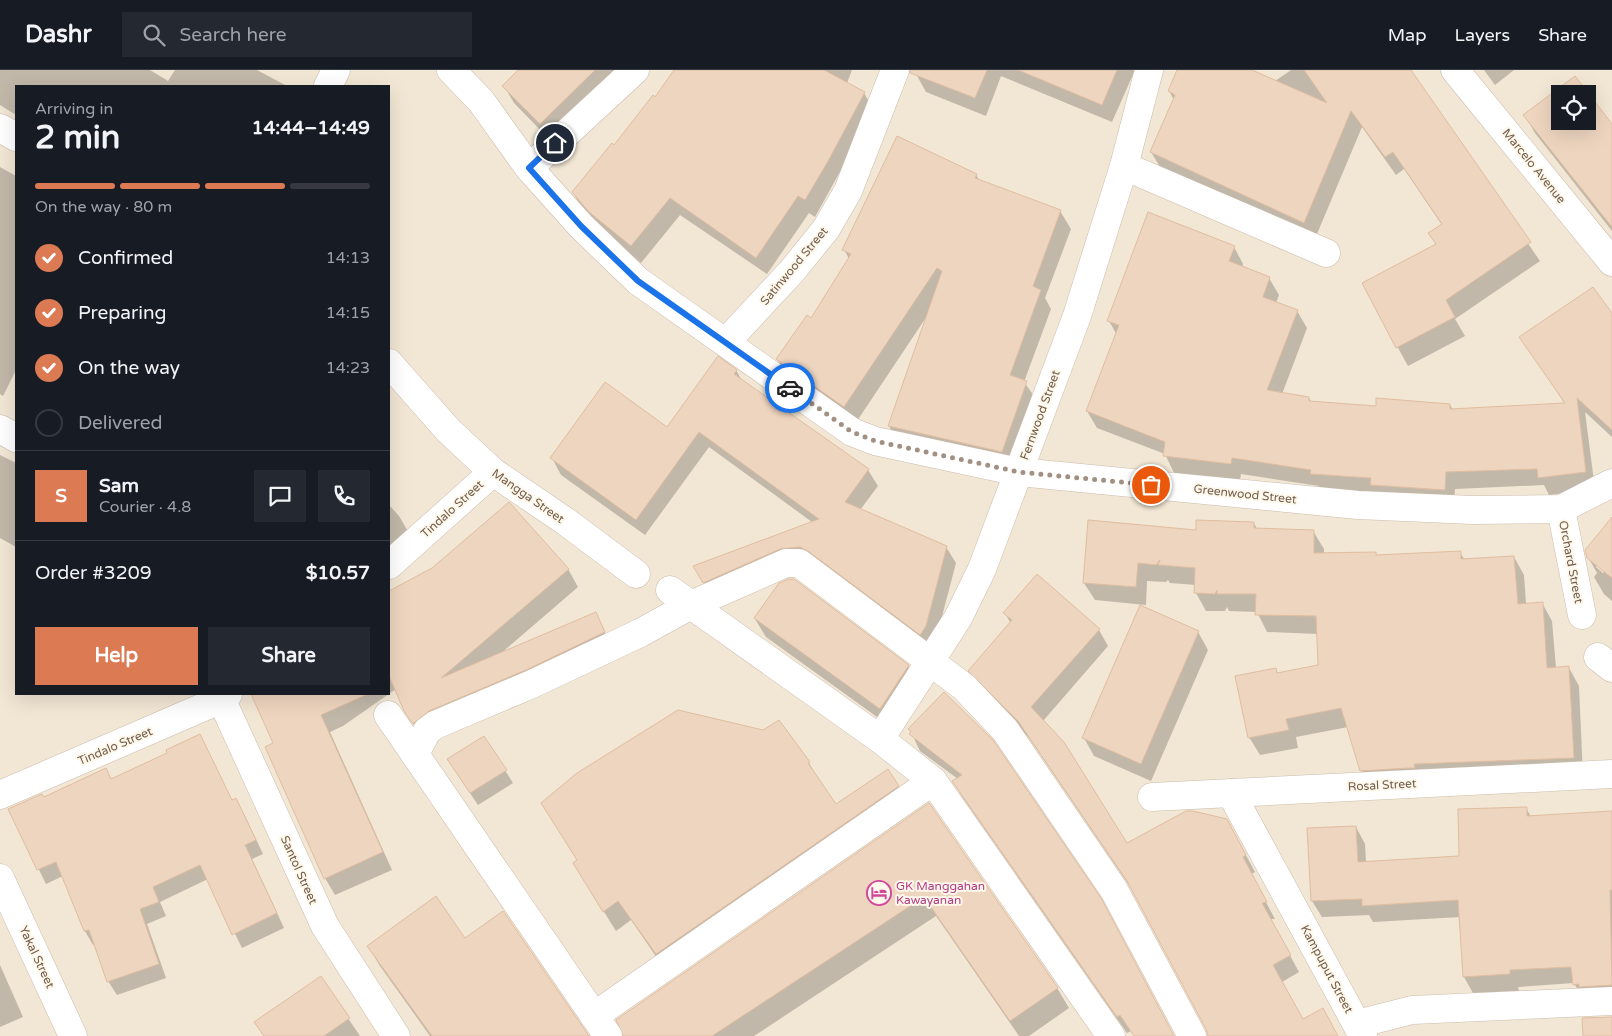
<!DOCTYPE html>
<meta charset="utf-8">
<style>
:root{--surface:#171b24;--page:#242831;--text:#f1f3f6;--muted:#9ea1a6;--line:#363941;--accent:#dc7a53}
body{margin:0;font-family:"Varela Round",sans-serif;background:var(--page);color:var(--text);height:100vh;display:flex;flex-direction:column;font-size:19px;white-space:nowrap}
*{box-sizing:border-box;margin:0}
p{font-size:16px;color:var(--muted)}
.icon{flex:none;width:28px;height:28px;fill:none;stroke:currentColor;stroke-width:2;stroke-linecap:round;stroke-linejoin:round}
.map{position:relative;flex:1;overflow:hidden}
.sheet{position:absolute;left:15px;top:15px;width:375px;height:610px;display:flex;flex-direction:column;background:var(--surface);border-radius:0px;box-shadow:0 5px 20px #0002}
.sheet>*{flex:none}
.buttons{position:absolute;left:1551px;top:15px;display:grid;gap:10px}
.buttons a{display:grid;place-items:center;width:45px;height:45px;border-radius:0px;background:var(--surface);box-shadow:0 5px 20px #0002;font-size:25px}
.pin{position:absolute;display:grid;place-items:center;width:42px;height:42px;color:#fff;margin:-21px;border:2px solid #fff;border-radius:50%;box-shadow:0 1px 5px #0007}
.courier{position:absolute;display:grid;place-items:center;width:50px;height:50px;margin:-25px;border:4px solid #1a73e8;border-radius:50%;background:#fff;color:#222;box-shadow:0 1px 6px #0007}
.summary em{font-style:normal;font-weight:700}
.summary div{display:flex;flex-direction:column-reverse}
.summary{display:flex;align-items:center;justify-content:space-between;height:85px;padding:0 20px}
h1{font-size:32px;font-weight:700;line-height:38px}
.bar{display:grid;grid-template-columns:repeat(4,1fr);gap:8px 5px;align-content:center;height:60px;padding:0 20px}
.bar i{height:6px;border-radius:4px;background:var(--line)}
.bar .current{background:var(--accent)}
.bar p{grid-column:span 4}
.line{display:flex;align-items:center;gap:12px;padding:0 20px;border-top:1px solid var(--line)}
.line div{flex:1}
.round{display:grid;place-items:center;flex:none;width:52px;height:52px;border-radius:0px;background:var(--page)}
ol{padding:0 20px;list-style:none}
li{display:flex;align-items:center;gap:15px;height:55px}
li p{margin-inline-start:auto}
li .icon{padding:5px;border-radius:50%;background:var(--accent);color:#fff;stroke-width:4}
li:last-child{color:var(--muted)}
li i{width:28px;height:28px;border:2px solid var(--line);border-radius:50%}
.primary-button{display:flex;gap:10px;margin-top:auto;padding:10px 20px}
.primary-button a{flex:1;height:58px;border-radius:0px;background:var(--accent);color:#fff;font-size:20px;font-weight:700;line-height:58px;text-align:center}
.primary-button a+a{background:var(--page);color:var(--text)}
header{display:flex;align-items:center;gap:30px;box-sizing:border-box;height:70px;padding:0 25px;background:var(--surface);border-bottom:1px solid var(--line)}
header strong{font-size:24px}
nav{display:flex;gap:28px;margin-inline-start:auto;font-size:18px}
.search{width:350px;height:45px;background:var(--page);display:flex;align-items:center;gap:12px;box-sizing:border-box;padding:0 18px;border-radius:0px;color:var(--muted);font-size:19px}
.map>svg:first-child{display:block}
.residential{fill:#f2e6d4;fill-rule:evenodd}
.shadow{fill:#0003;fill-rule:evenodd}
.building{fill:#eed5bf;stroke:#e0bda0;fill-rule:evenodd}
.lines{fill:none;stroke-linecap:round;stroke-linejoin:round}
.minor-casing{stroke:#ccbcac;stroke-width:29}
.minor{stroke:#fff;stroke-width:28}
.done{stroke:#a29182;stroke-width:5;stroke-dasharray:0 9}
.route{stroke:#1a73e8;stroke-width:6}
.labels{text-anchor:middle;stroke-width:4;stroke-linejoin:round;paint-order:stroke}
.street-label{font-size:12px;fill:#725c4c;stroke:#fef8eb}
.hotel-label{font-size:12px;fill:#b23c85;stroke:#fef8eb;text-anchor:start}
</style>
<header>
<strong>Dashr</strong>
<div class="search"><svg class="icon" aria-label="search" viewBox="0 0 24 24"><circle cx="10" cy="10" r="6"/><path d="M15 15l6 6"/></svg>Search here</div>
<nav><a>Map</a><a>Layers</a><a>Share</a></nav>
</header>
<div class="map">
<svg width="1612" height="966" viewBox="0 0 1612 966">
<rect width="100%" height="100%" fill="#fbf4e5"/>
<!-- residential -->
<path class="residential" d="M0,0H1612V966H0ZM16,16H389V624H16ZM1560,24H1588V51H1560Z"/>
<!-- shadow -->
<g class="shadow">
<path d="M0,0H150L168,11L175,0H257L287,16H16V45L0,35Z"/>
<path d="M520,0H622L551,71L514,33L504,16Z"/>
<path d="M675,0H852L847,13L864,23L874,40L815,147L809,143L767,204L680,145L641,193L601,159L583,140L573,122L655,29Z"/>
<path d="M918,0H1135L1112,52L1001,6L986,46L926,22L916,4Z"/>
<path d="M1179,0H1249L1275,11L1291,0H1409L1540,191L1455,249L1465,266L1408,296L1363,214L1437,175L1442,155L1404,99L1396,105L1362,57L1314,171L1162,100L1151,82L1174,30L1169,21Z"/>
<path d="M1484,0H1514L1495,15Z"/>
<path d="M1560,24V51H1588V24L1612,56V161L1535,63L1525,46Z"/>
<path d="M0,97L16,106V300L3,326L0,324Z"/>
<path d="M976,105L980,111L1060,141L1071,159L1045,228L1051,239L1024,312L1037,330L1012,400L899,374L889,356L927,246L855,354L788,307L778,290L811,250L849,189L844,179Z"/>
<path d="M1234,177L1243,194L1242,198L1269,208L1279,225L1276,233L1297,241L1307,258L1282,324L1309,328L1311,332L1377,337L1450,335L1453,340L1565,334L1521,268L1612,246V367L1585,342L1595,419L1549,425L1544,415L1455,419L1454,437L1321,421L1319,416L1241,404L1240,410L1174,403L1165,384L1097,358L1087,341L1117,265L1109,251Z"/>
<path d="M736,300L742,311L868,400L878,416L860,440L946,477L956,493L935,573L930,580L819,497L714,528L695,497L812,452L709,377L645,465L561,405L552,388L668,359Z"/>
<path d="M0,385L16,393V477L0,468Z"/>
<path d="M389,435L399,446L410,465L389,483Z"/>
<path d="M1612,449V531L1604,524L1594,507L1597,503L1588,487ZM1596,494L1605,501L1603,503L1596,497Z"/>
<path d="M1254,453L1257,459L1313,461L1324,479V484L1375,483L1377,487L1460,483L1465,490L1514,487L1524,505L1526,534L1542,533L1552,551L1556,598H1569L1579,616L1583,706L1372,719L1361,700L1348,657L1296,667L1298,678L1260,685L1249,667L1275,599L1278,604L1319,596L1318,564L1267,562L1257,542L1229,541L1227,537L1225,541H1206L1196,523V515L1170,513L1168,510L1166,512L1147,511L1146,535L1095,530L1084,513L1197,461Z"/>
<path d="M433,499H568L578,517L500,584L595,544L614,580L416,659L396,619L343,656L330,662L392,800L335,825L325,808L275,674L254,627L261,624H389V523Z"/>
<path d="M1005,543L1099,560L1108,576L1043,651L1126,775L1236,767L1255,802L1251,804L1275,849H1270L1299,902L1282,912L1303,950L1337,966H1209L1207,958L1135,824L1029,668L979,617L970,601L1011,554Z"/>
<path d="M755,549L908,596L919,614L891,657L766,567Z"/>
<path d="M1198,562L1208,580L1151,711L1094,686L1084,668Z"/>
<path d="M944,623L1174,966H1134L1131,961L1127,963L963,728L954,712L958,709L920,681L910,660Z"/>
<path d="M779,651L809,693L835,736L898,716L910,736L668,904L631,850L616,861L586,813Z"/>
<path d="M200,666L232,732L236,730L244,744L263,784L252,789L284,858L242,878L208,809L160,832L166,846L147,854L166,908L117,925L108,911L95,874L93,875L85,861L63,806L46,814L9,739L44,728L106,700L112,710L169,684Z"/>
<path d="M484,667L513,713L478,735L456,702Z"/>
<path d="M929,734L1057,918L1069,938L1029,966H1019L936,846L754,966H624Z"/>
<path d="M1526,738L1531,747L1612,742V932L1584,931L1574,913L1518,917L1519,921L1473,923L1464,907L1460,847L1373,852L1369,845L1322,847L1312,831L1356,757L1365,774L1366,792L1461,787Z"/>
<path d="M465,869L588,966H430L380,896L368,876Z"/>
<path d="M0,895L23,947L0,957Z"/>
<path d="M321,908L360,966H264Z"/>
</g>
<!-- building -->
<g class="building">
<path d="M518,0H595L540,54L502,16Z"/>
<path d="M674,0H824L865,22L827,93L805,130L798,126L756,188L670,128L631,176L589,142L572,122L612,73L614,75L653,25L655,27Z"/>
<path d="M910,0H987L975,28L910,3Z"/>
<path d="M1018,0H1117L1102,35Z"/>
<path d="M1177,0H1252L1327,33L1304,0H1411L1531,172L1446,230L1455,247L1396,278L1362,213L1436,174L1428,163L1442,154L1393,82L1385,87L1351,41L1304,153L1150,82L1175,25L1168,21Z"/>
<path d="M1575,6L1612,54V157L1523,45ZM1560,24H1588V51H1560Z"/>
<path d="M897,66L977,104L975,108L1061,140L1033,216L1041,220L1010,305L1027,311L1002,382L888,356L942,201L937,198L844,337L776,289L807,245L811,248L851,184L842,180Z"/>
<path d="M1148,142L1235,176L1229,191L1270,207L1263,227L1298,240L1267,320L1309,327V331L1376,336V328L1450,334V339L1565,333L1519,267L1593,217L1612,243V360L1577,328L1586,402L1538,408L1537,399L1446,402L1445,420L1370,415L1371,408L1310,404L1311,400L1232,388L1231,394L1163,386L1165,372L1086,341L1119,255L1107,251Z"/>
<path d="M718,286L737,300L734,304L869,399L845,432L947,476L926,556L920,565L808,481L800,477L780,479L703,513L693,496L819,449L699,362L636,450L550,388L605,312L667,357Z"/>
<path d="M509,432L569,499L441,608L596,542L605,562L526,600L429,641L413,654L404,641L389,606V521L432,498Z"/>
<path d="M1612,447V508L1587,488L1585,480Z"/>
<path d="M1088,450L1196,460V450L1254,452V458L1314,460V483L1376,482V485L1461,481V489L1514,486L1518,534L1543,532L1547,598L1569,596L1574,688L1414,694L1415,698H1409L1360,701L1341,638L1286,649L1289,660L1248,668L1235,606L1276,598L1277,603L1318,595L1316,546L1255,545L1256,524H1217V520L1215,524L1194,523L1195,498L1158,495L1160,490L1156,495L1138,493L1136,517L1083,513Z"/>
<path d="M1037,504L1100,559L1031,637L1064,672L1127,773L1186,741H1193L1227,749L1246,785L1243,787L1267,832L1262,833L1291,885L1273,895L1303,949L1323,938L1338,966H1208L1206,959L1127,811L1018,651L968,601L1012,550L1003,543Z"/>
<path d="M789,509H794L909,595L880,639L754,548L779,513Z"/>
<path d="M1140,535L1199,561L1141,694L1082,668Z"/>
<path d="M944,622L993,670L1101,828L1174,966H1134L1120,945L1117,947L952,711L962,705L909,664L911,661L908,659Z"/>
<path d="M251,624H368L321,645L383,782L324,809L265,677L273,673Z"/>
<path d="M678,640L763,660L779,650L810,692L808,693L836,734L888,699L899,716L656,884L618,831L603,842L573,793L577,790L541,733L577,703Z"/>
<path d="M200,664L232,730L236,728L256,770L245,775L277,843L232,865L200,795L153,817L159,832L140,839L159,894L107,912L89,860L84,861L56,792L37,800L8,739L42,724L44,727L106,698L111,709L167,683L166,680Z"/>
<path d="M484,666L507,700L470,723L447,689Z"/>
<path d="M929,733L1058,918L1010,951L924,827L712,966H623L616,950Z"/>
<path d="M1527,737V746L1612,741V820H1610L1612,915L1579,917V914L1573,915L1571,897L1510,900V904L1463,907L1458,830L1362,836V829L1311,831L1307,758L1356,756L1358,792L1459,786L1458,739Z"/>
<path d="M436,826L465,868L503,841L589,966H432L367,876Z"/>
<path d="M321,906L350,948L324,966H264L254,952Z"/>
<path d="M1612,947V966H1583L1582,948Z"/>
</g>
<g class="lines">
<defs>
<g id="minor">
<path d="M451,0L481,31L529,98L581,156L638,211L852,362L875,371L1019,402L1358,435L1472,440L1561,439L1612,413"/>
<path d="M1455,0L1612,192"/>
<path d="M328,16L336,0"/>
<path d="M0,58L16,67"/>
<path d="M1124,96L1326,183"/>
<path d="M529,98L635,0"/>
<path d="M726,272L792,201L826,159L848,121L895,0"/>
<path d="M389,293L448,360L493,402L565,451L636,504"/>
<path d="M0,359L16,368"/>
<path d="M1561,439L1582,545"/>
<path d="M389,495L493,402"/>
<path d="M670,520L880,669L933,711L1111,966"/>
<path d="M1598,587L1612,598"/>
<path d="M219,624L325,856L396,966"/>
<path d="M388,645L608,966"/>
<path d="M880,669L958,548L982,499L1077,246L1124,96L1149,0"/>
<path d="M415,684L427,661L435,655L532,614L640,563L691,535L786,493H799L964,617L1005,660L1114,820L1192,966"/>
<path d="M1231,723L1363,966"/>
<path d="M0,725L222,629L228,624"/>
<path d="M1152,727L1612,704"/>
<path d="M0,808L73,966"/>
<path d="M594,946L933,711"/>
<path d="M1357,954L1412,940L1612,931"/>
</g>
</defs>
<!-- minor casing -->
<use href="#minor" class="minor-casing"/>
<!-- minor -->
<use href="#minor" class="minor"/>
</g>
<g class="lines">
<!-- done -->
<path class="done" d="M790,318L852,362L875,371L1019,402L1151,415"/>
<!-- route -->
<path class="route" d="M555,73L529,98L581,156L638,211L790,318"/>
</g>
<!-- icons -->
<defs>
<symbol id="hotel-ring" viewBox="-11 -11 22 22"><circle r="9.5" fill="#fef8eb" stroke="#d1479c" stroke-width="1.5"/><path d="M-6-4.5h1.5V1H6V5H4.5V3h-9V5H-6ZM-4 0a1.8 1.8 0 1 1 3.6 0ZM.5 0V-2.5h3Q6-2.5 6 0Z" fill="#d1479c"/></symbol>
</defs>
<g fill-rule="evenodd">
<use href="#hotel-ring" x="865" y="809" width="28" height="28"/>
</g>
<g class="labels">
<!-- street labels -->
<g class="street-label">
<text transform="translate(1534 96) rotate(51)" y="4">Marcelo Avenue</text>
<text transform="translate(794 196) rotate(-50)" y="4">Satinwood Street</text>
<text transform="translate(1040 345) rotate(-70)" y="4">Fernwood Street</text>
<text transform="translate(1245 424) rotate(6)" y="4">Greenwood Street</text>
<text transform="translate(528 426) rotate(35)" y="4">Mangga Street</text>
<text transform="translate(452 439) rotate(-42)" y="4">Tindalo Street</text>
<text transform="translate(1571 492) rotate(79)" y="4">Orchard Street</text>
<text transform="translate(115 676) rotate(-23)" y="4">Tindalo Street</text>
<text transform="translate(1382 715) rotate(-3)" y="4">Rosal Street</text>
<text transform="translate(299 800) rotate(66)" y="4">Santol Street</text>
<text transform="translate(37 887) rotate(65)" y="4">Yakal Street</text>
<text transform="translate(1327 899) rotate(62)" y="4">Kampuput Street</text>
</g>
<!-- hotel labels -->
<g class="hotel-label">
<text x="896" y="820">GK Manggahan<tspan x="896" dy="14">Kawayanan</tspan></text>
</g>
</g>
</svg>
<div class="buttons">
<a><svg class="icon" aria-label="locate" viewBox="0 0 24 24"><circle cx="12" cy="12" r="6"/><path d="M12 2v4M12 18v4M2 12h4M18 12h4"/></svg></a>
</div>
<div class="pin" style="left:1151px;top:415px;background:#ea580c"><svg class="icon" aria-label="bag" viewBox="0 0 24 24"><path d="M5 8h14l-1 12H6zM9 8a3 3 0 0 1 6 0"/></svg></div>
<div class="pin" style="left:555px;top:73px;background:#1f2937"><svg class="icon" aria-label="home" viewBox="0 0 24 24"><path d="M3 11l9-7 9 7M6 9v11h12V9"/></svg></div>
<div class="courier" style="left:790px;top:318px"><svg class="icon" aria-label="car" viewBox="0 0 24 24"><path d="M5 17H2v-5l4-1 3-4h7l3 4 3 1v5h-3M9 17h6M6 11h13"/><circle cx="7" cy="17" r="2"/><circle cx="17" cy="17" r="2"/></svg></div>
<section class="sheet">
<div class="summary"><div><h1>2 min</h1><p>Arriving in</p></div><em>14:44–14:49</em></div>
<div class="bar"><i class="current"></i><i class="current"></i><i class="current"></i><i></i><p>On the way · 80 m</p></div>
<ol>
<li><svg class="icon" aria-label="check" viewBox="0 0 24 24"><path d="M5 12l5 5 9-10"/></svg>Confirmed<p>14:13</p></li>
<li><svg class="icon" aria-label="check" viewBox="0 0 24 24"><path d="M5 12l5 5 9-10"/></svg>Preparing<p>14:15</p></li>
<li><svg class="icon" aria-label="check" viewBox="0 0 24 24"><path d="M5 12l5 5 9-10"/></svg>On the way<p>14:23</p></li>
<li><i></i>Delivered</li>
</ol>
<div class="line" style="height:90px"><b class="round" style="background:var(--accent);color:#fff">S</b><div><b>Sam</b><p>Courier · 4.8</p></div><a class="round"><svg class="icon" aria-label="chat" viewBox="0 0 24 24"><path d="M4 5h16v11H9l-5 4z"/></svg></a><a class="round"><svg class="icon" aria-label="phone" viewBox="0 0 24 24"><path d="M5 4h4l2 5-3 2q2 4 5 5l2-3 5 2v4C11 20 4 13 5 4z"/></svg></a></div>
<div class="line" style="height:65px"><div>Order #3209</div><b>$10.57</b></div>
<div class="primary-button"><a>Help</a><a>Share</a></div>
</section>
</div>
